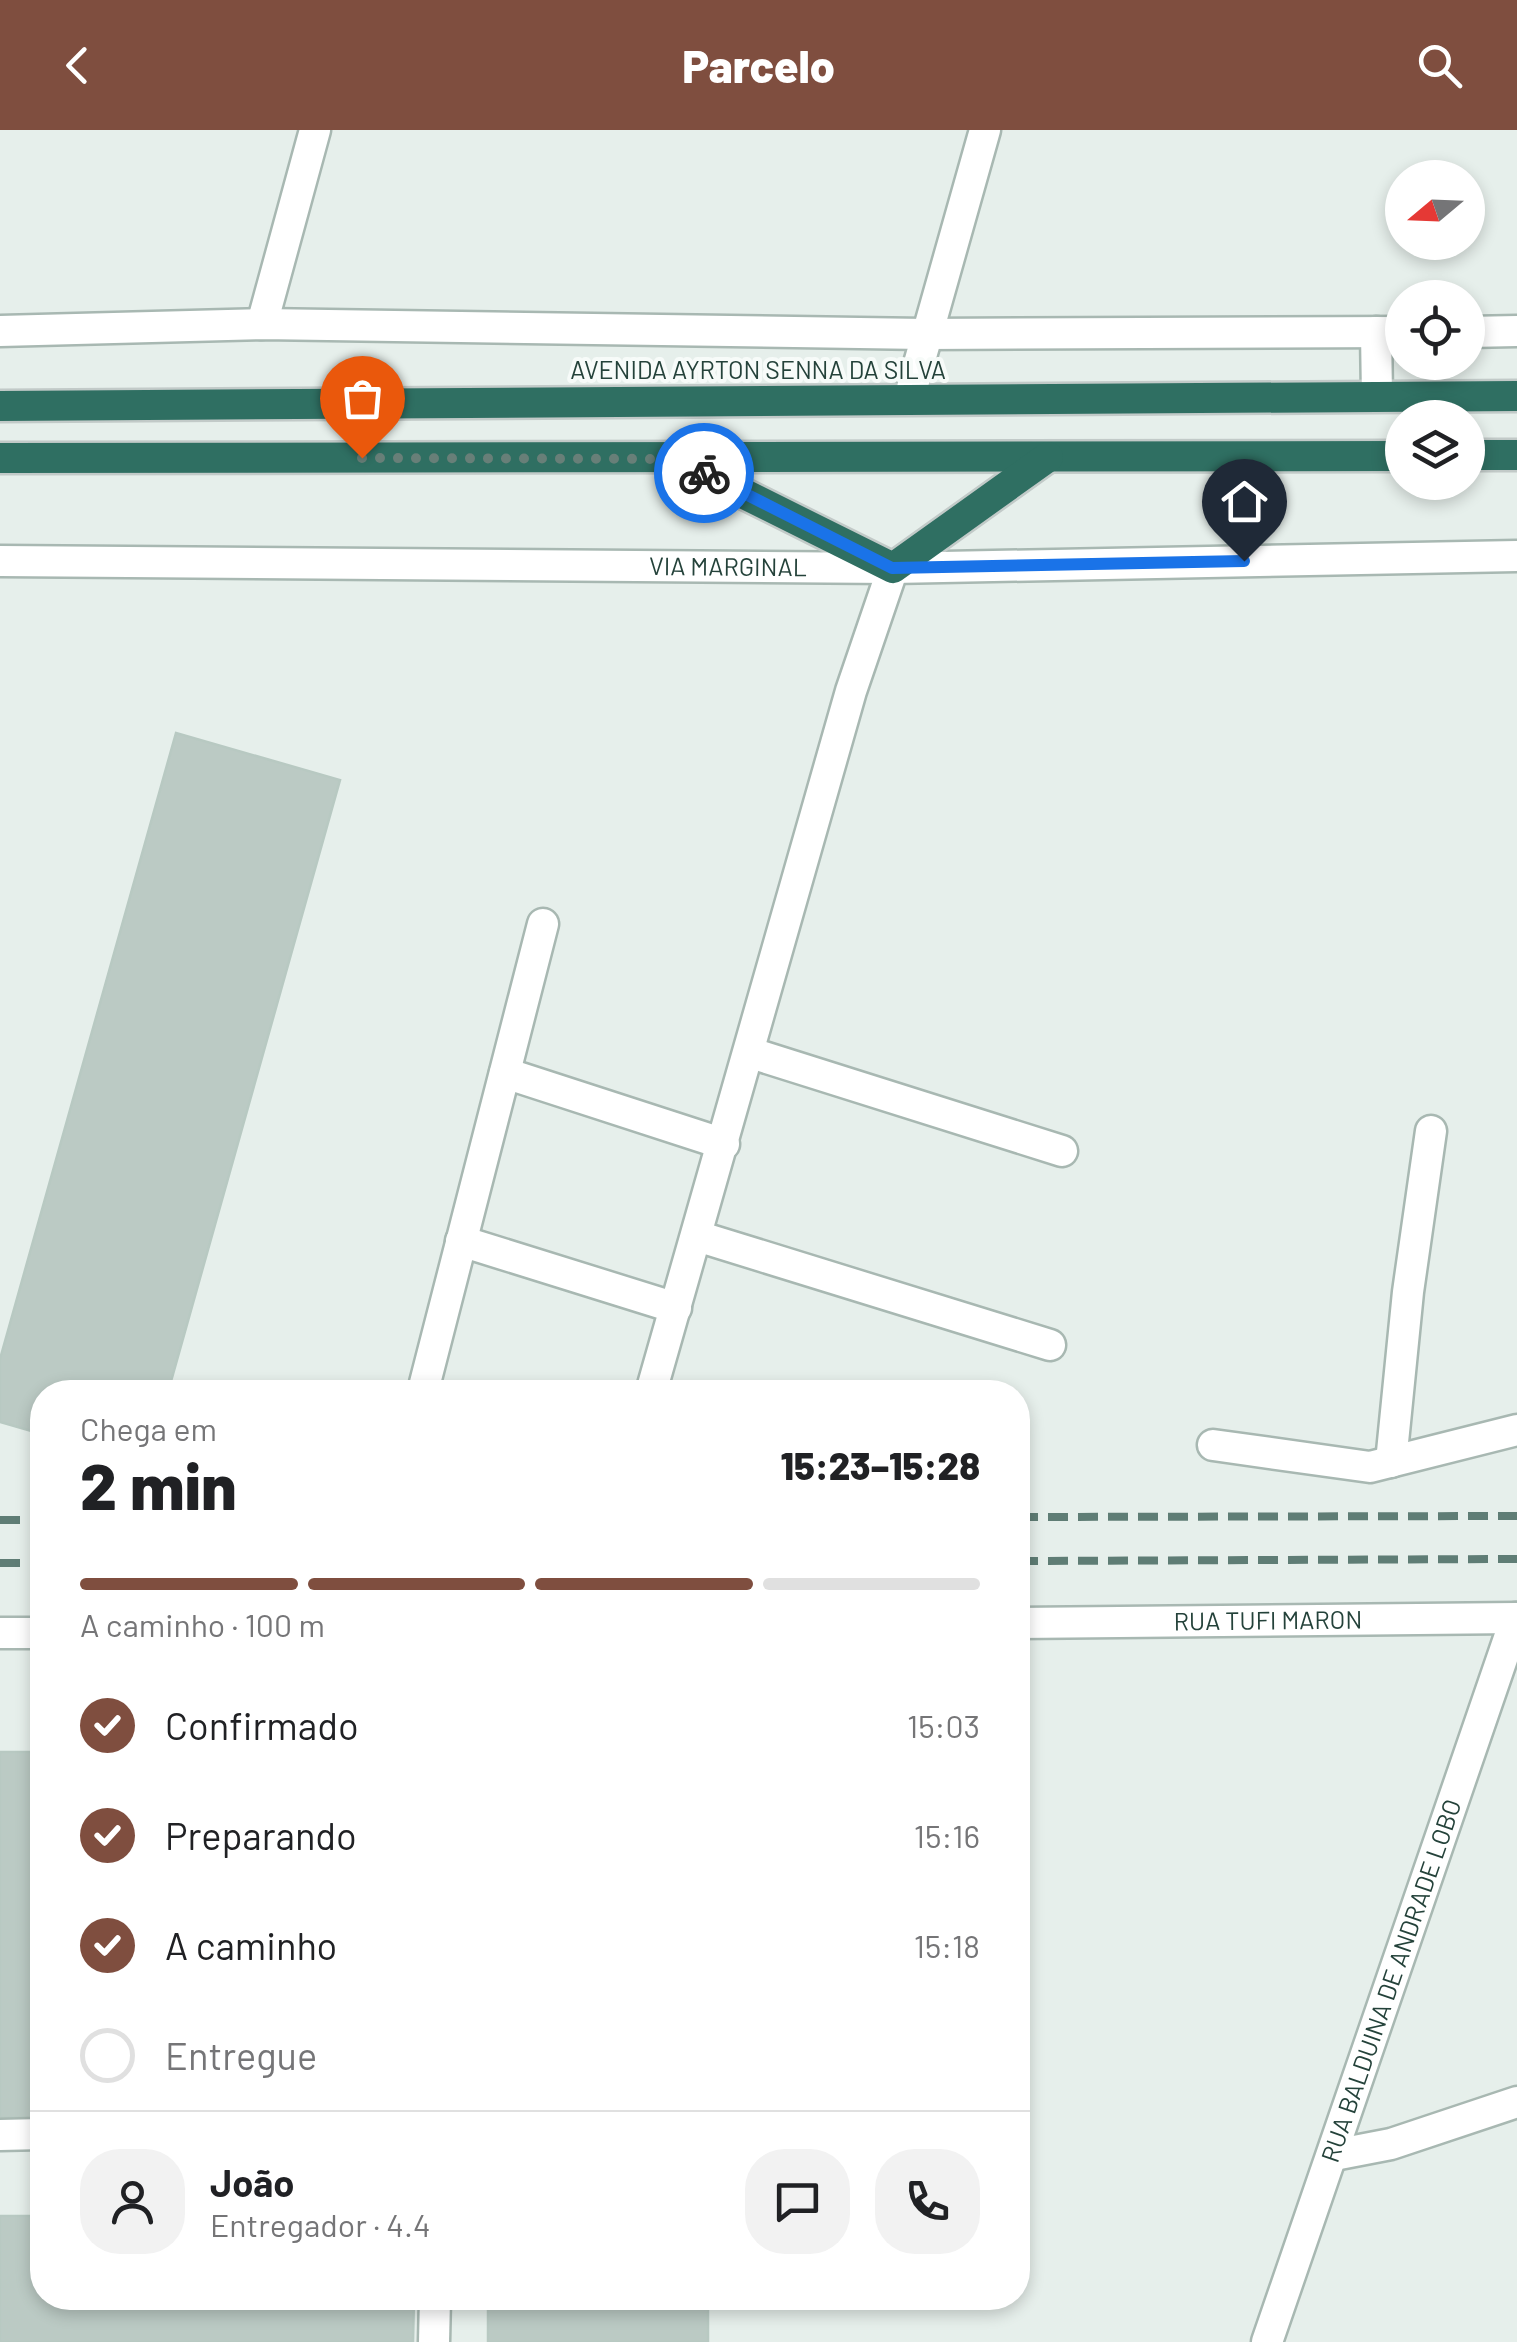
<!DOCTYPE html>
<html lang="pt">
<meta charset="utf-8">
<style>
:root{--surface:#fff;--page:#f2f2f2;--text:#202124;--muted:#757577;--line:#e0e0e0;--accent:#7f4e3f}
body{margin:0;font-family:Barlow,sans-serif;background:var(--page);color:var(--text);height:100vh;display:flex;flex-direction:column;font-size:38px;white-space:nowrap}
*{box-sizing:border-box;margin:0}
p{font-size:32px;color:var(--muted)}
.icon{flex:none;width:55px;height:55px;fill:none;stroke:currentColor;stroke-width:2;stroke-linecap:round;stroke-linejoin:round}
.map{position:relative;flex:1;overflow:hidden}
.drawer{position:absolute;left:30px;top:1250px;width:1000px;height:930px;display:flex;flex-direction:column;background:var(--surface);border-radius:40px;box-shadow:0 5px 15px #0003}
.drawer>*{flex:none}
.needle{width:65px;rotate:251deg}
.fabs{position:absolute;left:1385px;top:30px;display:grid;gap:20px}
.fabs a{display:grid;place-items:center;width:100px;height:100px;border-radius:50%;background:var(--surface);box-shadow:0 5px 15px #0003;font-size:50px}
.pin{position:absolute;display:grid;place-items:center;width:85px;height:85px;color:#fff;margin:-102px -42px;border-radius:50% 50% 50% 0;rotate:-45deg;box-shadow:0 0 10px #0007}
.pin .icon{rotate:45deg}
.courier{position:absolute;display:grid;place-items:center;width:100px;height:100px;margin:-50px;border:8px solid #1a73e8;border-radius:50%;background:#fff;color:#222;box-shadow:0 2px 12px #0007}
.headline em{font-style:normal;font-weight:800}
.headline div{display:flex;flex-direction:column-reverse}
.headline{display:flex;align-items:center;justify-content:space-between;height:170px;padding:0 50px}
h1{font-size:65px;font-weight:800;line-height:75px}
.bar{display:grid;grid-template-columns:repeat(4,1fr);gap:15px 10px;align-content:center;height:120px;padding:0 50px}
.bar i{height:12px;border-radius:8px;background:var(--line)}
.bar .selected{background:var(--accent)}
.bar p{grid-column:span 4}
.line{display:flex;align-items:center;gap:25px;padding:0 50px;border-top:2px solid var(--line)}
.line div{flex:1}
.round{display:grid;place-items:center;flex:none;width:105px;height:105px;border-radius:40px;background:var(--page)}
ol{padding:0 50px;list-style:none}
li{display:flex;align-items:center;gap:30px;height:110px}
li p{margin-inline-start:auto}
li .icon{padding:10px;border-radius:50%;background:var(--accent);color:#fff;stroke-width:4}
li:last-child{color:var(--muted)}
li i{width:55px;height:55px;border:5px solid var(--line);border-radius:50%}
header{display:flex;justify-content:space-between;align-items:center;height:130px;padding:0 50px;background:var(--accent);color:#fff;font-size:45px;font-weight:800}
.map>svg:first-child{display:block}
.building{fill:#bbcac4;stroke:#b8c9c2;stroke-width:2.5}
.lines{fill:none;stroke-linecap:round;stroke-linejoin:round}
.minor-casing{stroke:#a8b8b2;stroke-width:35}
.highway-casing{stroke:#c2cac8;stroke-width:35}
.minor{stroke:#fff;stroke-width:30}
.highway{stroke:#2f6f62;stroke-width:30}
.rail{stroke:#5f7d75;stroke-width:8;stroke-dasharray:20 10;stroke-linecap:butt}
.done{stroke:#687f78;stroke-width:10;stroke-dasharray:0 18}
.route{stroke:#1a73e8;stroke-width:12}
.labels{text-anchor:middle;stroke-width:8;stroke-linejoin:round;paint-order:stroke}
.street-label{font-size:25px;fill:#24423a;stroke:#f7fbf9}
</style>
<header><svg class="icon" aria-label="back" viewBox="0 0 24 24"><path d="M15 5l-7 7 7 7"/></svg>Parcelo<svg class="icon" aria-label="search" viewBox="0 0 24 24"><circle cx="10" cy="10" r="6"/><path d="M15 15l6 6"/></svg></header>
<div class="map">
<svg width="1517" height="2212" viewBox="0 0 1517 2212">
<rect width="100%" height="100%" fill="#e6efeb"/>
<!-- building -->
<g class="building">
<path d="M176,603L340,650L168,1262H42V1304L0,1292V1229Z"/>
<path d="M0,1622H42V1987L0,1988Z"/>
<path d="M0,2086H42V2168H414L413,2212H0Z"/>
<rect x="488" y="2168" width="220" height="44"/>
</g>
<g class="lines">
<defs>
<g id="minor">
<path d="M262,194L315,0"/>
<path d="M0,201L262,194L924,204L1402,202"/>
<path d="M1376,202L1377,266"/>
<path d="M1468,202L1517,201"/>
<path d="M909,269L985,0"/>
<path id="s1" d="M0,431L893,438L1517,426"/>
<path d="M751,923L1062,1021"/>
<path d="M505,943L724,1014"/>
<path d="M697,1106L1050,1215"/>
<path d="M461,1111L676,1178"/>
<path d="M425,1253L543,794"/>
<path d="M651,1262L851,561L893,438"/>
<path d="M1213,1315L1370,1337L1517,1300"/>
<path d="M1391,1332L1408,1162L1431,1001"/>
<path id="s2" d="M1018,1493L1517,1488"/>
<path d="M0,1503H42"/>
<path d="M0,2005L42,2004"/>
<path d="M1334,2025L1391,2014L1517,1972"/>
<path d="M434,2212L435,2168"/>
<path id="s3" d="M1267,2212L1516,1488"/>
</g>
<g id="highway">
<path d="M0,276L1517,266"/>
<path d="M1468,325H1517"/>
<path d="M0,328L1402,326"/>
<path d="M682,333L893,438L1048,327"/>
</g>
</defs>
<!-- minor casing -->
<use href="#minor" class="minor-casing"/>
<!-- highway casing -->
<use href="#highway" class="highway-casing"/>
<!-- minor -->
<use href="#minor" class="minor"/>
<!-- highway -->
<use href="#highway" class="highway"/>
<!-- rail -->
<g class="rail">
<path d="M1018,1387L1517,1386"/>
<path d="M0,1390H42"/>
<path d="M1018,1431L1517,1429"/>
<path d="M0,1433H42"/>
</g>
</g>
<g class="lines">
<!-- done -->
<path class="done" d="M362,328L675,329L704,343"/>
<!-- route -->
<path class="route" d="M704,343L892,438L1244,431"/>
</g>
<g class="labels">
<!-- street labels -->
<g class="street-label">
<text x="758" y="249">AVENIDA AYRTON SENNA DA SILVA</text>
<text dy="9" stroke="none"><textPath href="#s1" startOffset="728">VIA MARGINAL</textPath></text>
<text dy="9" stroke="none"><textPath href="#s2" startOffset="250">RUA TUFI MARON</textPath></text>
<text dy="9" stroke="none"><textPath href="#s3" startOffset="382">RUA BALDUINA DE ANDRADE LOBO</textPath></text>
</g>
</g>
</svg>
<div class="fabs">
<a><svg class="needle" viewBox="-14 -14 28 28"><path d="M0-13l5 13h-10z" fill="#e53935"/><path d="M0 13l5-13h-10z" fill="#757577"/></svg></a>
<a><svg class="icon" aria-label="locate" viewBox="0 0 24 24"><circle cx="12" cy="12" r="6"/><path d="M12 2v4M12 18v4M2 12h4M18 12h4"/></svg></a>
<a><svg class="icon" aria-label="layers" viewBox="0 0 24 24"><path d="M12 4l9 5-9 5-9-5zM3 14l9 5 9-5"/></svg></a>
</div>
<div class="pin" style="left:362px;top:328px;background:#ea580c"><svg class="icon" aria-label="bag" viewBox="0 0 24 24"><path d="M5 8h14l-1 12H6zM9 8a3 3 0 0 1 6 0"/></svg></div>
<div class="pin" style="left:1244px;top:431px;background:#1f2937"><svg class="icon" aria-label="home" viewBox="0 0 24 24"><path d="M3 11l9-7 9 7M6 9v11h12V9"/></svg></div>
<div class="courier" style="left:704px;top:343px"><svg class="icon" aria-label="bike" viewBox="0 0 24 24"><circle cx="6" cy="16" r="4"/><circle cx="18" cy="16" r="4"/><path d="M6 16l4-8h5l3 8M10 8l3 8H6M13 5h3"/></svg></div>
<section class="drawer">
<div class="headline"><div><h1>2 min</h1><p>Chega em</p></div><em>15:23–15:28</em></div>
<div class="bar"><i class="selected"></i><i class="selected"></i><i class="selected"></i><i></i><p>A caminho · 100 m</p></div>
<ol>
<li><svg class="icon" aria-label="check" viewBox="0 0 24 24"><path d="M5 12l5 5 9-10"/></svg>Confirmado<p>15:03</p></li>
<li><svg class="icon" aria-label="check" viewBox="0 0 24 24"><path d="M5 12l5 5 9-10"/></svg>Preparando<p>15:16</p></li>
<li><svg class="icon" aria-label="check" viewBox="0 0 24 24"><path d="M5 12l5 5 9-10"/></svg>A caminho<p>15:18</p></li>
<li><i></i>Entregue</li>
</ol>
<div class="line" style="height:180px"><a class="round"><svg class="icon" aria-label="person" viewBox="0 0 24 24"><circle cx="12" cy="8" r="4"/><path d="M4 21q1-7 8-7t8 7"/></svg></a><div><b>João</b><p>Entregador · 4.4</p></div><a class="round"><svg class="icon" aria-label="chat" viewBox="0 0 24 24"><path d="M4 5h16v11H9l-5 4z"/></svg></a><a class="round"><svg class="icon" aria-label="phone" viewBox="0 0 24 24"><path d="M5 4h4l2 5-3 2q2 4 5 5l2-3 5 2v4C11 20 4 13 5 4z"/></svg></a></div>
</section>
</div>
